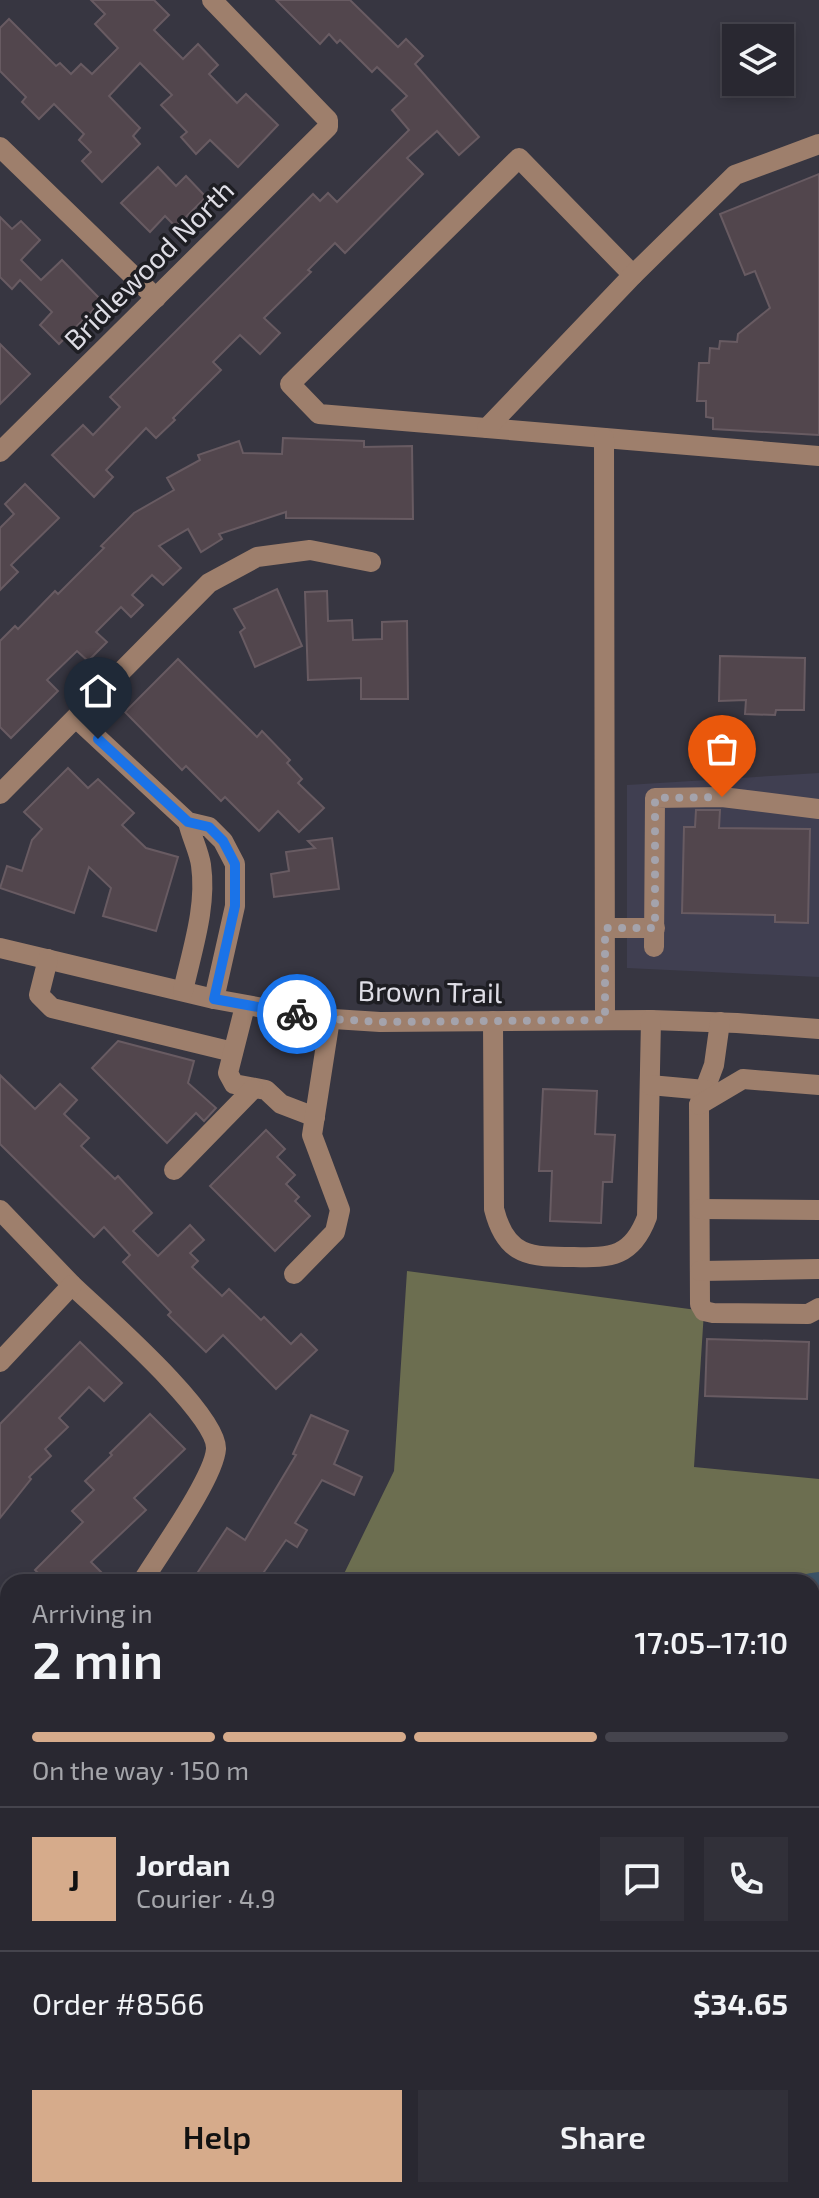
<!DOCTYPE html>
<meta charset="utf-8">
<style>
:root{--surface:#292831;--page:#313039;--text:#f1f3f6;--muted:#a5a6ab;--line:#45444d;--accent:#d6ab8b}
body{margin:0;font-family:"Exo 2",sans-serif;background:var(--page);color:var(--text);height:100vh;display:flex;flex-direction:column;font-size:30px;white-space:nowrap}
*{box-sizing:border-box;margin:0}
p{font-size:26px;color:var(--muted)}
.icon{flex:none;width:44px;height:44px;fill:none;stroke:currentColor;stroke-width:2;stroke-linecap:round;stroke-linejoin:round}
.map{position:relative;flex:1;overflow:hidden}
.drawer{position:absolute;left:0px;top:1574px;width:820px;height:624px;display:flex;flex-direction:column;background:var(--surface);border-radius:24px 24px 0 0;box-shadow:0 4px 12px #0003,0 0 0 2px var(--line)}
.drawer>*{flex:none}
.controls{position:absolute;left:722px;top:24px;display:grid;gap:16px}
.controls a{display:grid;place-items:center;width:72px;height:72px;border-radius:0px;background:var(--surface);box-shadow:0 4px 12px #0003,0 0 0 2px var(--line);font-size:40px}
.pin{position:absolute;display:grid;place-items:center;width:68px;height:68px;color:#fff;margin:-82px -34px;border-radius:50% 50% 50% 0;rotate:-45deg;box-shadow:0 0 8px #0007}
.pin .icon{rotate:45deg}
.courier{position:absolute;display:grid;place-items:center;width:80px;height:80px;margin:-40px;border:6px solid #1a73e8;border-radius:50%;background:#fff;color:#222;box-shadow:0 2px 10px #0007}
.headline em{font-style:normal;font-weight:600}
.headline div{display:flex;flex-direction:column-reverse}
.headline{display:flex;align-items:center;justify-content:space-between;height:136px;padding:0 32px}
h1{font-size:52px;font-weight:600;line-height:60px}
.bar{display:grid;grid-template-columns:repeat(4,1fr);gap:12px 8px;align-content:center;height:96px;padding:0 32px}
.bar i{height:10px;border-radius:6px;background:var(--line)}
.bar .selected{background:var(--accent)}
.bar p{grid-column:span 4}
.line{display:flex;align-items:center;gap:20px;padding:0 32px;border-top:2px solid var(--line)}
.line div{flex:1}
.round{display:grid;place-items:center;flex:none;width:84px;height:84px;border-radius:0px;background:var(--page)}
.button{display:flex;gap:16px;margin-top:auto;padding:16px 32px}
.button a{flex:1;height:92px;border-radius:0px;background:var(--accent);color:#111;font-size:32px;font-weight:600;line-height:92px;text-align:center}
.button a+a{background:var(--page);color:var(--text)}
.map>svg:first-child{display:block}
.built{fill:#403f51}
.forest{fill:#6c6e50}
.lines{fill:none;stroke-linecap:round;stroke-linejoin:round}
.river{stroke:#3b5367;stroke-width:34}
.building{fill:#52464d;stroke:#685b62;stroke-width:2}
.minor{stroke:#9e7f6c;stroke-width:20}
.done{stroke:#a4a3ac;stroke-width:8;stroke-dasharray:0 14.4}
.route{stroke:#1a73e8;stroke-width:10}
.labels{text-anchor:middle;stroke-width:7;stroke-linejoin:round;paint-order:stroke}
.street-label{font-size:28px;fill:#dedde5;stroke:#1e1e23}
</style>
<div class="map">
<svg width="819" height="2198" viewBox="0 0 819 2198">
<rect width="100%" height="100%" fill="#373641"/>
<!-- built -->
<path class="built" d="M819,773V977L627,968V785Z"/>
<!-- forest -->
<g class="forest">
<path d="M407,1271L704,1311L694,1467L819,1479V1960L812,1963V1582H340L394,1471Z"/>
<path d="M8,1964V2190H443L436,2198H0V1970Z"/>
</g>
<g class="lines">
<!-- river -->
<g class="river">
<path d="M812,1590L819,1589"/>
<path d="M40,2198L46,2190"/>
</g>
</g>
<!-- building -->
<g class="building">
<path d="M91,0H154L169,15L154,30L183,59L198,44L218,65L209,74L237,103L246,94L278,125L238,167L210,140L196,154L181,137L187,132L161,105L172,95L140,63L109,96L140,128L133,136L140,144L102,182L82,161L91,152L79,140L84,134L54,104L39,119L22,102L26,97L0,71V28L9,19L56,66L60,63L71,74L81,64L92,74L118,48L95,24L105,14Z"/>
<path d="M276,0H350L398,47L406,39L423,56L415,64L479,137L459,155L437,131L407,158L423,174L345,253L335,243L308,270L311,272L264,318L280,333L260,354L240,335L213,362L221,370L173,418L175,420L156,438L146,428L106,470L113,477L94,497L52,455L83,425L93,435L120,407L110,397L313,194L320,201L328,193L337,202L409,130L392,110L407,96L377,67L372,72L340,40L337,43L329,34L320,44Z"/>
<path d="M158,167L176,186L186,176L206,197L176,227L165,216L150,232L121,203Z"/>
<path d="M819,174V435L713,429V418L706,417V401H697L699,363H709L710,348L719,349L720,341L737,342L738,334L770,308L755,271L745,275L720,214Z"/>
<path d="M0,217L12,229L21,221L40,240L21,260L41,280L62,260L102,301L59,344L40,325L52,312L20,280L12,289L0,277Z"/>
<path d="M0,344L30,374L0,404Z"/>
<path d="M283,438L364,441V447L412,446L413,519L286,518V512L219,534L222,539L201,552L188,529L159,546L181,568L163,585L152,575L132,595L143,605L131,617L121,607L96,632L107,642L88,661L77,651L47,680L58,691L11,738L0,727V641L15,626L18,629L55,591L58,594L104,548L101,546L134,513L174,490L167,478L200,460L198,455L239,441L243,453L282,454Z"/>
<path d="M25,484L59,518L11,565L18,572L0,590V528L14,514L5,504Z"/>
<path d="M277,589L302,646L255,667L240,632L245,628L234,609Z"/>
<path d="M327,591L328,621L352,620L353,640L382,639V622L407,621L408,699H361V678L308,680L305,592Z"/>
<path d="M720,656L805,658L804,710H776L775,715L745,714L746,700L719,701Z"/>
<path d="M178,659L257,737L262,731L290,760L287,763L302,779L298,783L324,808L299,832L278,811L259,831L225,797L221,801L186,766L182,770L125,712Z"/>
<path d="M68,768L88,788L98,779L134,813L122,825L146,848L178,857L156,931L103,916L111,888L89,867L74,913L0,888L7,866L22,871L32,840L42,829L24,812Z"/>
<path d="M696,810H720L719,828L810,829L808,923L775,922V915L682,913L684,827H695Z"/>
<path d="M332,838L339,889L274,897L271,874L289,871L286,852L315,848L308,841Z"/>
<path d="M118,1041L194,1061L188,1083L216,1108L204,1121L196,1113L167,1143L92,1068Z"/>
<path d="M0,1075L35,1109L60,1084L77,1100L64,1114L89,1138L81,1146L115,1179L118,1176L152,1213L133,1231L158,1256L190,1225L204,1240L190,1253L198,1261L192,1267L222,1296L229,1289L261,1320L264,1317L291,1344L301,1334L317,1350L276,1389L223,1335L206,1352L168,1315L171,1312L123,1262L130,1255L104,1227L94,1237L0,1144Z"/>
<path d="M543,1089L597,1091L595,1134L615,1135L612,1182H603L601,1223L550,1221L552,1171H539Z"/>
<path d="M266,1130L285,1149L277,1157L295,1175L286,1184L299,1197L295,1201L310,1216L275,1251L210,1186Z"/>
<path d="M707,1339L809,1342L807,1399L705,1396Z"/>
<path d="M80,1342L122,1383L104,1401L89,1387L59,1418L68,1427L45,1449L51,1456L29,1477L31,1479L0,1518V1424Z"/>
<path d="M150,1414L185,1449L134,1498L146,1510L91,1562L111,1582H47L35,1570L83,1522L72,1511L94,1490L85,1481L112,1455L110,1453Z"/>
<path d="M311,1415L348,1431L334,1464L362,1477L354,1495L322,1480L295,1523L307,1530L297,1547L286,1540L257,1582H213L198,1572L227,1528L245,1540L296,1455L293,1454Z"/>
</g>
<g class="lines">
<!-- minor -->
<g class="minor">
<path d="M0,147L156,298"/>
<path d="M633,275L519,158L290,384L319,414L819,456"/>
<path d="M487,428L633,275L735,175L819,144"/>
<path d="M604,438L605,1020"/>
<path d="M0,452L328,127V120L324,116L212,0"/>
<path d="M76,718L188,822L209,827L223,841L235,864V906L214,999"/>
<path d="M0,794L209,583L257,557L310,550L371,562"/>
<path d="M605,928H655"/>
<path d="M654,947L655,798L722,797L819,809"/>
<path d="M0,948L214,999L318,1018L380,1022L651,1020L737,1023L819,1029"/>
<path d="M48,959L39,995L52,1008L233,1052"/>
<path d="M183,991C192,950 207,907 201,865C199,851 191,836 188,822"/>
<path d="M245,1006L228,1073L234,1084L266,1090L281,1104L315,1117"/>
<path d="M493,1021L494,1209C506,1257 530,1257 574,1257C611,1258 632,1257 647,1217L651,1020"/>
<path d="M720,1022L714,1065L699,1105L700,1304L704,1311L713,1313L808,1314L819,1308"/>
<path d="M650,1085L705,1090"/>
<path d="M699,1105L743,1079L819,1085"/>
<path d="M174,1170L253,1089"/>
<path d="M700,1209L819,1210"/>
<path d="M0,1210C24,1235 48,1260 72,1285C100,1312 218,1414 216,1449C214,1478 159,1554 142,1582"/>
<path d="M700,1271L819,1269"/>
<path d="M294,1274L335,1232L340,1210L312,1135L330,1019"/>
<path d="M0,1362L72,1285"/>
<path d="M0,1760L8,1752"/>
<path d="M534,2190L537,2198"/>
<path d="M819,2195L817,2049L819,2044"/>
<path d="M587,2198V2190"/>
</g>
</g>
<g class="lines">
<!-- done -->
<path class="done" d="M297,1014L318,1018L380,1022L605,1020V928H655V798L722,797"/>
<!-- route -->
<path class="route" d="M98,739L188,822L209,827L223,841L235,864V906L214,999L297,1014"/>
</g>
<g class="labels">
<!-- street labels -->
<g class="street-label">
<text transform="translate(149 265) rotate(-45)" y="10">Bridlewood North</text>
<text transform="translate(430 992) rotate(1)" y="10">Brown Trail</text>
</g>
</g>
</svg>
<div class="controls">
<a><svg class="icon" aria-label="layers" viewBox="0 0 24 24"><path d="M12 4l9 5-9 5-9-5zM3 14l9 5 9-5"/></svg></a>
</div>
<div class="pin" style="left:722px;top:797px;background:#ea580c"><svg class="icon" aria-label="bag" viewBox="0 0 24 24"><path d="M5 8h14l-1 12H6zM9 8a3 3 0 0 1 6 0"/></svg></div>
<div class="pin" style="left:98px;top:739px;background:#1f2937"><svg class="icon" aria-label="home" viewBox="0 0 24 24"><path d="M3 11l9-7 9 7M6 9v11h12V9"/></svg></div>
<div class="courier" style="left:297px;top:1014px"><svg class="icon" aria-label="bike" viewBox="0 0 24 24"><circle cx="6" cy="16" r="4"/><circle cx="18" cy="16" r="4"/><path d="M6 16l4-8h5l3 8M10 8l3 8H6M13 5h3"/></svg></div>
<section class="drawer">
<div class="headline"><div><h1>2 min</h1><p>Arriving in</p></div><em>17:05–17:10</em></div>
<div class="bar"><i class="selected"></i><i class="selected"></i><i class="selected"></i><i></i><p>On the way · 150 m</p></div>
<div class="line" style="height:144px"><b class="round" style="background:var(--accent);color:#111">J</b><div><b>Jordan</b><p>Courier · 4.9</p></div><a class="round"><svg class="icon" aria-label="chat" viewBox="0 0 24 24"><path d="M4 5h16v11H9l-5 4z"/></svg></a><a class="round"><svg class="icon" aria-label="phone" viewBox="0 0 24 24"><path d="M5 4h4l2 5-3 2q2 4 5 5l2-3 5 2v4C11 20 4 13 5 4z"/></svg></a></div>
<div class="line" style="height:104px"><div>Order #8566</div><b>$34.65</b></div>
<div class="button"><a>Help</a><a>Share</a></div>
</section>
</div>
